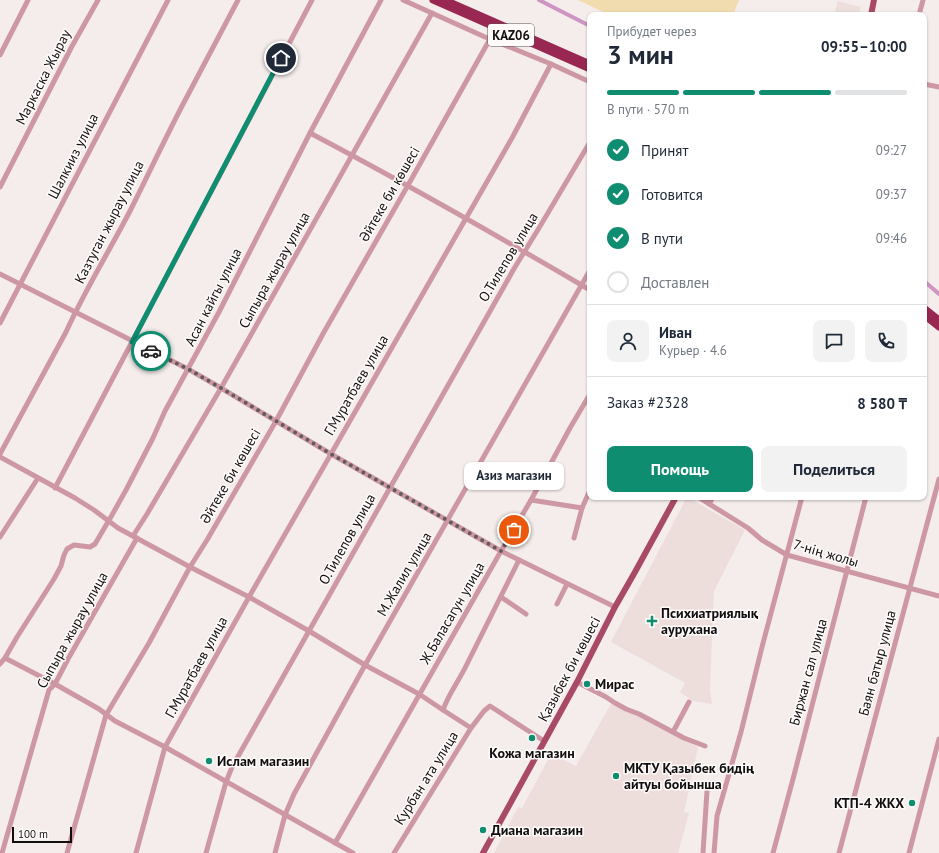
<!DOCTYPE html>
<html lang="ru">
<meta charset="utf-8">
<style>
:root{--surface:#fff;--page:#f2f2f3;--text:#1f2937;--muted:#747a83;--line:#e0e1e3;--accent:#0f8d71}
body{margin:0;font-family:"PT Sans",sans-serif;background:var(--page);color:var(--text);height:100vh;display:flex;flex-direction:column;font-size:15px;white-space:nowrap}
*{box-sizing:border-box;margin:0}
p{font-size:13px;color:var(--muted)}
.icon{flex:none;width:22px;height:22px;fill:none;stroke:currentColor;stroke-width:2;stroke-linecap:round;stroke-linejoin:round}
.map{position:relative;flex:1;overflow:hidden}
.details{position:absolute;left:587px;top:12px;width:340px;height:488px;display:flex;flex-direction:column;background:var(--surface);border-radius:8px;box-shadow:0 1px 3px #0004}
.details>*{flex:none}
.scale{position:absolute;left:12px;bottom:10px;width:60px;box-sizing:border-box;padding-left:4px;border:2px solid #100e0e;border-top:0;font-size:11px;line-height:14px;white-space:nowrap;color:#100e0e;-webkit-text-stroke:3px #fffbfa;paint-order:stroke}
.pin{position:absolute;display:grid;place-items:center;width:34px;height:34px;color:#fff;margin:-17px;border:2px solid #fff;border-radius:50%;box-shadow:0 1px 4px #0007}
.courier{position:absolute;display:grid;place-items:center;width:40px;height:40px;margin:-20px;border:3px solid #0f8d71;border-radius:50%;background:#fff;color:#222;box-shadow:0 1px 5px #0007}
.bubble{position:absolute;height:28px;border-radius:8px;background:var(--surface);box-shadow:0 1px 3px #0004;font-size:13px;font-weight:800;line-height:28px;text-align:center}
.summary em{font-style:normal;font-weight:800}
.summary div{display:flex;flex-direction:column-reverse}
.summary{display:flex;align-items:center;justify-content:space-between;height:68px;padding:0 20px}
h1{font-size:26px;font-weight:800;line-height:30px}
.bar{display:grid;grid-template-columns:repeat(4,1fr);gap:6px 4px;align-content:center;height:48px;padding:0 20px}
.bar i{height:5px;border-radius:3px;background:var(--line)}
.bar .selected{background:var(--accent)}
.bar p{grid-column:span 4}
.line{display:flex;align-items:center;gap:10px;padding:0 20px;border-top:1px solid var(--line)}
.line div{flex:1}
.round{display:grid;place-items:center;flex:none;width:42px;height:42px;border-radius:8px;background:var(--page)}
ol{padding:0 20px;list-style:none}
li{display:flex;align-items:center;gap:12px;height:44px}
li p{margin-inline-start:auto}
li .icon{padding:4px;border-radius:50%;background:var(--accent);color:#fff;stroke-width:4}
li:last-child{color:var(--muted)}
li i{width:22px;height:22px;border:2px solid var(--line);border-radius:50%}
.primary-button{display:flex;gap:8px;margin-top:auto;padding:8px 20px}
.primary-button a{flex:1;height:46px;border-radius:8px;background:var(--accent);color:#fff;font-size:16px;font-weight:800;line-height:46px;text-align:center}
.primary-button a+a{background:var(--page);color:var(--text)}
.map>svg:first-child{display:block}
.built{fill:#eddedb}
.green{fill:#f0dcae}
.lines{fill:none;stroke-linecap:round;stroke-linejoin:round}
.canal{stroke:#ce95c2;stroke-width:4}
.minor{stroke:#ce97a4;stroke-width:5}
.major{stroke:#a84a67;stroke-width:6}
.highway{stroke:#982851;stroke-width:7}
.done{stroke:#605c5c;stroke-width:4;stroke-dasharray:0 7.2}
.route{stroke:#0f8d71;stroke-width:5}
.poi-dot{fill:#0f8d71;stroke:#fffbfa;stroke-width:1.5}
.labels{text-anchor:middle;stroke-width:3;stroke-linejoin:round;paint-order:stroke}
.shield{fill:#fffbfa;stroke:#585555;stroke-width:1}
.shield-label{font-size:13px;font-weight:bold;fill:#100e0e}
.street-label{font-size:14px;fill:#100e0e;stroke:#fffbfa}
.poi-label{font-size:14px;font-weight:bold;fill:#100e0e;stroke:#fffbfa;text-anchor:start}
</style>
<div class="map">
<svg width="939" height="853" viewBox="0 0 939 853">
<rect width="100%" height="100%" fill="#f4edec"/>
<!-- built -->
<g class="built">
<path d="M838,1L861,7L859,15H834Z"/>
<path d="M687,497L745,530L714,591L710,690L712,704L693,701L680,692L685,683L611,642Z"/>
<path d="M612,702L698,747L684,812L689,813L678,853H494L518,807L522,808L551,754L576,766Z"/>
</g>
<!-- green -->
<path class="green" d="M578,0H739L733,15H610Z"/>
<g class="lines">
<!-- canal -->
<g class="canal">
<path d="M539,0L590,26"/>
<path d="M924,281L939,294"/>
</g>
<!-- minor -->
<g class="minor">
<path d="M403,0L485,37L551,64L590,82"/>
<path d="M919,15L923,0"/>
<path d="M0,55L28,0"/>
<path d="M924,84L939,87"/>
<path d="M310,133C405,183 498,236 590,290"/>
<path d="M0,187L71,48L98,0"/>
<path d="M0,274L188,369L221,388L331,454L501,551L615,607"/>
<path d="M0,323L168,0"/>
<path d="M0,454L66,332C85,290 110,250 131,209C148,175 164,141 181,108C200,72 219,36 238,0"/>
<path d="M0,457L75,498L94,510L118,528L190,567L249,597L309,631L365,665L419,694L443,710"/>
<path d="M55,488L312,0"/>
<path d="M698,497L748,528L762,540L787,555L939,596"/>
<path d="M531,500L582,508L590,490"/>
<path d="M709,504L713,497"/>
<path d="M133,536L147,514L221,388L432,13"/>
<path d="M0,537L38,478"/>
<path d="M574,538L582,508"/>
<path d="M501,597L526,614"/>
<path d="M557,604L567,584"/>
<path d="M5,658L55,684L99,709L115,721L165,747L353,853"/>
<path d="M0,664L5,658L17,637L54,579L61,566L64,555L67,549L74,545L90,547L95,544L112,515L126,490L153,438L165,411L219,312L310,133L381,0"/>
<path d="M577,682L606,697L615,703L626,709L639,714L684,738L705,746"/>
<path d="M471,728L443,710C448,695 458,682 465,668C483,632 501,596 519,560"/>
<path d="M673,732L689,702"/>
<path d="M335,843L501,551L531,500L570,428L590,394"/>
<path d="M2,853L49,690L55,684L68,659L137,538"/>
<path d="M67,853L106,715L149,643L190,567L207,540L276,421L324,332L407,187L490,39"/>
<path d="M136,853L165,747L249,597L512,138L551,64"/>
<path d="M206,853L226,782L232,767L515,267L539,228L590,142"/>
<path d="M275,853L285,815L294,794L365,665L590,270"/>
<path d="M394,853L471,728L484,711L490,706L544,741"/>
<path d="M703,853L707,791"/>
<path d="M714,853L717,816L741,732L762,647L802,497"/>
<path d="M773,853L793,779L866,497"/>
<path d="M839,853L939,479"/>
<path d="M909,853L939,739"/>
</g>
<!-- major -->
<g class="major">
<path d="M871,15L874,0"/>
<path d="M483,853L577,682L615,607L635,572L676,497"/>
</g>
<!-- highway -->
<g class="highway">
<path d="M433,0L590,69"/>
<path d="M445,0L590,64"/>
<path d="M924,308L939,320"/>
<path d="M924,315L939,327"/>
</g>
</g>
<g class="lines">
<!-- done -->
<path class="done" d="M151,351L188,369L221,388L331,454L501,551L514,530"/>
<!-- route -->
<path class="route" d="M151,351L132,342L281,58"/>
</g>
<!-- markers -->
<g class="poi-dot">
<path d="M650 615h4v4h4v4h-4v4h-4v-4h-4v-4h4z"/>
<circle cx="587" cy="684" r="4"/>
<circle cx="532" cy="738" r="4"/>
<circle cx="209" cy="761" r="4"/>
<circle cx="616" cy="776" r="4"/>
<circle cx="912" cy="803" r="4"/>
<circle cx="483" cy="830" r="4"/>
</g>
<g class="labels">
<!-- shield labels -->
<rect class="shield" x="488" y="24" width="46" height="22" rx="3"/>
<g class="shield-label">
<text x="511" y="40">KАZ06</text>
</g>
<!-- street labels -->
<g class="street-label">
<text transform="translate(43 77) rotate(-63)" y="5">Маркаска Жырау</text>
<text transform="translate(73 156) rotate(-63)" y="5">Шалкииз улица</text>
<text transform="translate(389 194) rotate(-60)" y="5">Әйтеке би көшесі</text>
<text transform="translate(109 222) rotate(-63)" y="5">Казтуган жырау улица</text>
<text transform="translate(508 257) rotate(-59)" y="5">О.Тилепов улица</text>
<text transform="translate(274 270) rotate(-61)" y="5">Сыпыра жырау улица</text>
<text transform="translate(213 297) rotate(-63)" y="5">Асан кайгы улица</text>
<text transform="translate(356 385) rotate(-60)" y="5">Г.Муратбаев улица</text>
<text transform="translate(230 476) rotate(-60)" y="5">Әйтеке би көшесі</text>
<text transform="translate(347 539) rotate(-61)" y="5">О.Тилепов улица</text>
<text transform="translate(826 553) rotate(16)" y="5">7-нің жолы</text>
<text transform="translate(404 574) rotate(-60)" y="5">М.Жалил улица</text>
<text transform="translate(452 613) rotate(-60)" y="5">Ж.Баласагун улица</text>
<text transform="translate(72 630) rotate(-61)" y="5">Сыпыра жырау улица</text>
<text transform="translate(877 663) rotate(-75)" y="5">Баян батыр улица</text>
<text transform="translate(196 667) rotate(-61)" y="5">Г.Муратбаев улица</text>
<text transform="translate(569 669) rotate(-62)" y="5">Қазыбек би көшесі</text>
<text transform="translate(808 672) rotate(-75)" y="5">Биржан сал улица</text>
<text transform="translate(426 778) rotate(-58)" y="5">Курбан ата улица</text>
</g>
<!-- poi labels -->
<g class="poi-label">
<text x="661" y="618">Психиатриялық<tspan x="661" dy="16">аурухана</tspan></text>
<text x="595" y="689">Мирас</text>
<text x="532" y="758" text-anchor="middle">Кожа магазин</text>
<text x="217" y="766">Ислам магазин</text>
<text x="624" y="773">МКТУ Қазыбек бидің<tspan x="624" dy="16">айтуы бойынша</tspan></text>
<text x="904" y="808" text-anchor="end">КТП-4 ЖКХ</text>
<text x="491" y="835">Диана магазин</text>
</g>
</g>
</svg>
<div class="scale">100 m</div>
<div class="pin" style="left:514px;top:530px;background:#ea580c"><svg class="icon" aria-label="bag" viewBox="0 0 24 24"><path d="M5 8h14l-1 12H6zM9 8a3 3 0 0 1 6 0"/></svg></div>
<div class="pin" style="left:281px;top:58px;background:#1f2937"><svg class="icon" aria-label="home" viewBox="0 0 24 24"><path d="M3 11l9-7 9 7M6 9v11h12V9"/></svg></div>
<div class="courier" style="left:151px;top:351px"><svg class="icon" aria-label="car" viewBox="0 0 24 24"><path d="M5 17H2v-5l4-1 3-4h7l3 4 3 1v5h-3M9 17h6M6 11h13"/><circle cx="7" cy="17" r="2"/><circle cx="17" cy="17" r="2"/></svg></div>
<div class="bubble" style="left:464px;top:462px;width:100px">Азиз магазин</div>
<section class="details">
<div class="summary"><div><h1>3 мин</h1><p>Прибудет через</p></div><em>09:55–10:00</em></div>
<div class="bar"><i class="selected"></i><i class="selected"></i><i class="selected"></i><i></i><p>В пути · 570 m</p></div>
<ol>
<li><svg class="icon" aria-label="check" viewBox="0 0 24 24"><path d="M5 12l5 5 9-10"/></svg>Принят<p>09:27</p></li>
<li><svg class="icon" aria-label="check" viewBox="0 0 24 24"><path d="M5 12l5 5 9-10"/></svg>Готовится<p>09:37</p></li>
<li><svg class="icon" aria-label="check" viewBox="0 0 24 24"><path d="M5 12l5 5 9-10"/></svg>В пути<p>09:46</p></li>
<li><i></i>Доставлен</li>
</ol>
<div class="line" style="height:72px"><a class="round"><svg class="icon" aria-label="person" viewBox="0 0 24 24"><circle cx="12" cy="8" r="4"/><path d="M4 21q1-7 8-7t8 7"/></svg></a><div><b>Иван</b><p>Курьер · 4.6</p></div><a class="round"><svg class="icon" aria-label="chat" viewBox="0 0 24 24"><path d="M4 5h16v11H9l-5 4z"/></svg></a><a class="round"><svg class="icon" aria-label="phone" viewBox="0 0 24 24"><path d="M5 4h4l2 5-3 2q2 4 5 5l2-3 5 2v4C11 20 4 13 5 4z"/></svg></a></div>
<div class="line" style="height:52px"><div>Заказ #2328</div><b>8 580 ₸</b></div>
<div class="primary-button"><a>Помощь</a><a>Поделиться</a></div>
</section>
</div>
